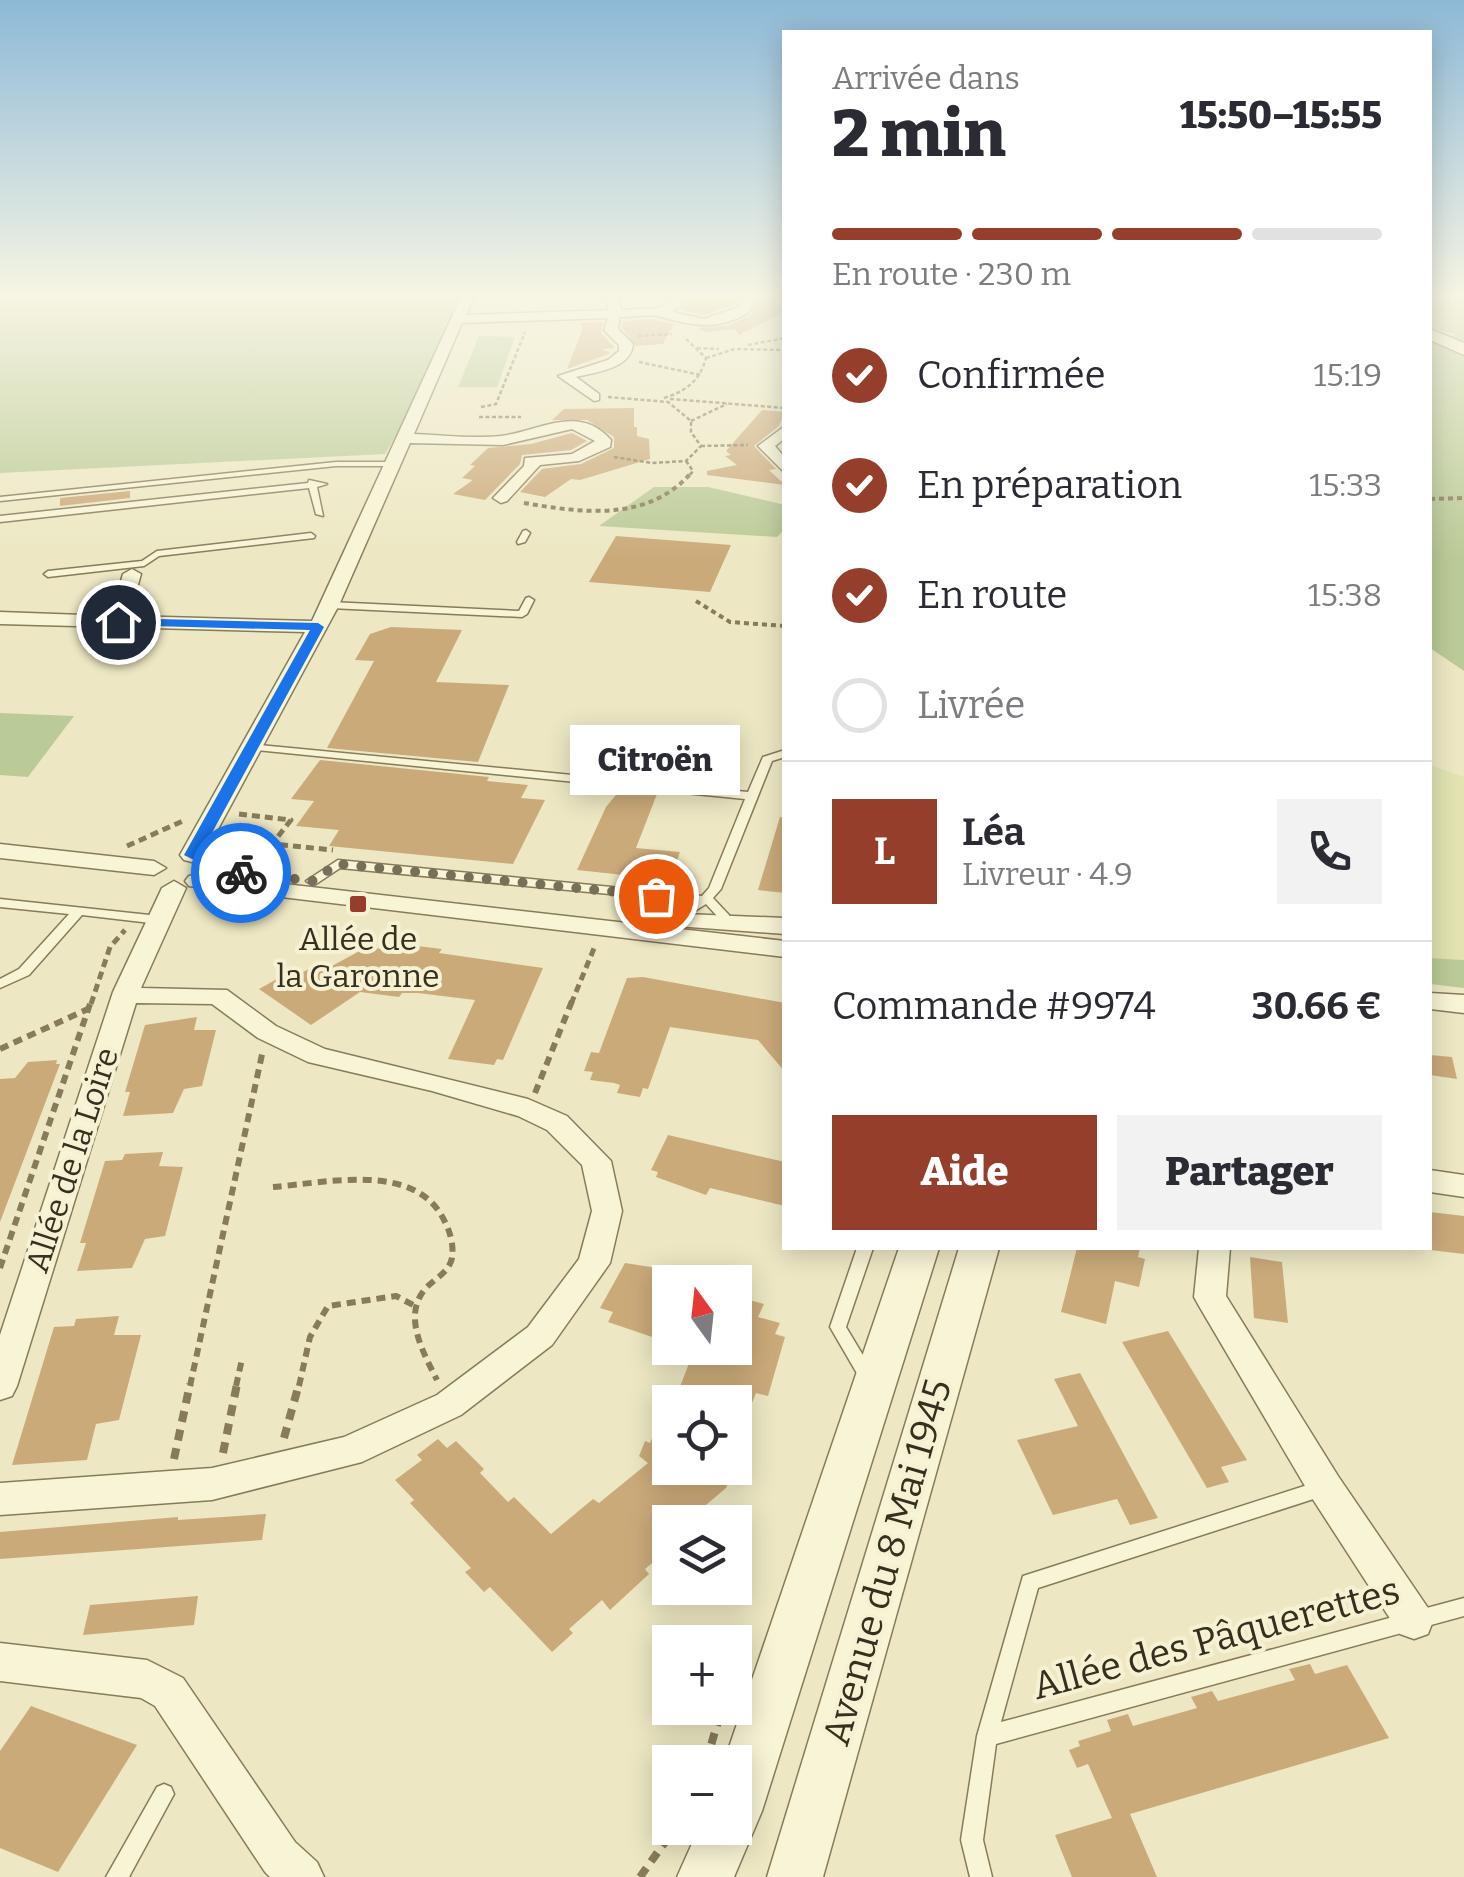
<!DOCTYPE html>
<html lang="fr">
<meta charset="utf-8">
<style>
:root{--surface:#fff;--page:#f2f2f3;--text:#2b2b33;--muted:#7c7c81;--line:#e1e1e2;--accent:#953e2b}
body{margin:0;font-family:Bitter,serif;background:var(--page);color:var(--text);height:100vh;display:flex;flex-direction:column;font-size:38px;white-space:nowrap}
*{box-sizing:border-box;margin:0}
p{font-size:32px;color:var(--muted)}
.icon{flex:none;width:55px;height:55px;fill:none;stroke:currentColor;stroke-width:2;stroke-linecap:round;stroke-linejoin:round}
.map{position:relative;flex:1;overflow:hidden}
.side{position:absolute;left:782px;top:30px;width:650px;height:1220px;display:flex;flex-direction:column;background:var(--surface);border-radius:0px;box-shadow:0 5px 25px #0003}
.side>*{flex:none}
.needle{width:65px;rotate:345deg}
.controls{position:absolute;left:652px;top:1265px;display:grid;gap:20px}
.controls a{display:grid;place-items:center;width:100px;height:100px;border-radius:0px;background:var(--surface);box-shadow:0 5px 25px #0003;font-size:50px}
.pin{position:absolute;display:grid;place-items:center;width:85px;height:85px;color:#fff;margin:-42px;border:5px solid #fff;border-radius:50%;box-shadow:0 2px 10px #0007}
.courier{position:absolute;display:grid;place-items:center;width:100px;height:100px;margin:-50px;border:8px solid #1a73e8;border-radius:50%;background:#fff;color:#222;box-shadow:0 2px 12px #0007}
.bubble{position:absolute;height:70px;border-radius:0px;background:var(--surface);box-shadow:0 5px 25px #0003;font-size:32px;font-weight:800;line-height:70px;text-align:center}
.headline em{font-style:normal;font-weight:800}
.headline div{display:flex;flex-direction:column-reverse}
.headline{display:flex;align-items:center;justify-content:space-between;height:170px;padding:0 50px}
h1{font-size:65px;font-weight:800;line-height:75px}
.bar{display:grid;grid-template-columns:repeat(4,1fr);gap:15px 10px;align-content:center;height:120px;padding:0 50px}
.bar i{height:12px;border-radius:8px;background:var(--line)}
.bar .selected{background:var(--accent)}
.bar p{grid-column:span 4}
.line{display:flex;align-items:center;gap:25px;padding:0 50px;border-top:2px solid var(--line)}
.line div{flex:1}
.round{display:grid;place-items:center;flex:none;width:105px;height:105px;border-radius:0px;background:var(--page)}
ol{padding:0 50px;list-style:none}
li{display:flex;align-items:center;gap:30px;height:110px}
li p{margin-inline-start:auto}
li .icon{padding:10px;border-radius:50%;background:var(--accent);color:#fff;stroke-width:4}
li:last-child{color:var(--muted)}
li i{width:55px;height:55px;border:5px solid var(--line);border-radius:50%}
.button{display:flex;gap:20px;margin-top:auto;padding:20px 50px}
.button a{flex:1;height:115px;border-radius:0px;background:var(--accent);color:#fff;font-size:40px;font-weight:800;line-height:115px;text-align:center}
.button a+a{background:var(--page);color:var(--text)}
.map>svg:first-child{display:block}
.farmland{fill:#e2e3b1}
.green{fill:#bbcb97}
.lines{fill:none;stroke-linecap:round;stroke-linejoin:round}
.stream{stroke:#6c8e8c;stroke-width:4}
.building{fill:#cbaa7a}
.service-casing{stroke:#877b5a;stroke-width:3}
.minor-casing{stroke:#877b5a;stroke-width:3}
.tertiary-casing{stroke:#877b5a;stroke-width:3}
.path-far4{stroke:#877b5a;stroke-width:2.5;stroke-dasharray:4 2.5;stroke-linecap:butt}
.path-far3{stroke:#877b5a;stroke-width:4;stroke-dasharray:5 4;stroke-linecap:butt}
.path-far2{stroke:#877b5a;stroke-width:5;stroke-dasharray:8 5;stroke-linecap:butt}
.path-far1{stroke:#877b5a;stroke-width:6;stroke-dasharray:9 6;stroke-linecap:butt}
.path{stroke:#877b5a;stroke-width:8;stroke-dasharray:11 8;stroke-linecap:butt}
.service{fill:#f8f4d6;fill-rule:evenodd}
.minor{fill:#f8f4d6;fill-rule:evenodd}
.tertiary{fill:#f8f4d6;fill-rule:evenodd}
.route{fill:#1a73e8}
.done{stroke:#777058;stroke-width:10;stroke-dasharray:0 18}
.poi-dot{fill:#953e2b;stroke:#f5f1d3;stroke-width:4}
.labels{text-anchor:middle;stroke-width:8;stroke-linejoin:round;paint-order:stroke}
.poi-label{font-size:32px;fill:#372f1e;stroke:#f5f1d3}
.street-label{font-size:32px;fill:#372f1e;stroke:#f5f1d3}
.near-street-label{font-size:38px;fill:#372f1e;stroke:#f5f1d3}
</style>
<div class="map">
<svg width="1464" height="1877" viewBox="0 0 1464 1877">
<rect width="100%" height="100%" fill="#ede8c3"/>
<!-- farmland -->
<path class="farmland" d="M1430,765L1464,777V960L1430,958Z"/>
<!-- green -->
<g class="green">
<path d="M0,295H480L385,454L0,473Z"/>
<path d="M1430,295H1464V671L1430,648V338L1459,335L1430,328Z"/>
<path d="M479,336L515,337L497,387H458Z"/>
<path d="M654,487H708L785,505V529L777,537L599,526Z"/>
<path d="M0,713L74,716L28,777L0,775Z"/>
<path d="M1430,958L1464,960V988L1430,984Z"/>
</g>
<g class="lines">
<!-- stream -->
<path class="stream" d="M1457,295L1462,300"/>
</g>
<!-- building -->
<g class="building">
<path d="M687,295H739L736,304L704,315L681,310Z"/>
<path d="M758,295H785V312L739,335L735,329L705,332L698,328L728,326L751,315Z"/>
<path d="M652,319L674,324L663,344L636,346L622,328L623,321Z"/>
<path d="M603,322L601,333L615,348L602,349L611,353L567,369L583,328L579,323Z"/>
<path d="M634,408V427H637V436L649,439L650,459L580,480L571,479L545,497L520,492L542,469L581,464L614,448V437L587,420H552L564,409Z"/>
<path d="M762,410L785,412L779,426L754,446L776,469L769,470L785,485L707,475V471L737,465L725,456L731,455L726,451Z"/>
<path d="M572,433L587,441L571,450L522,455L520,464L485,500L453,494L473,480L462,478L475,466L470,465L488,448L531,444Z"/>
<path d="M130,491V498L60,506V498Z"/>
<path d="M616,536L731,545L710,592L589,582Z"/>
<path d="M391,627L462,630L436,682L509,685L478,762L327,748L374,661L355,660L370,634Z"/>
<path d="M320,760L489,777L487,781L528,785L521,798L545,800L513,864L329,846L339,830L296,826L314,801L291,799Z"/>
<path d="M630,765L667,768L662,780L625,776Z"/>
<path d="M620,790L657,794L636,848L680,852L670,880L577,870L606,807Z"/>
<path d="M780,817L785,818V893L758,890Z"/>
<path d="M417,946L442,949L439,953L543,968L503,1060L497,1059L494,1065L448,1059L475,1000L418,993H402L399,997L360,992L311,1025L259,989L295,969L301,973L323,962L330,967L367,947L396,951L415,950Z"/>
<path d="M643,977L785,1003V1072L758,1040L670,1027L648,1089L643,1088L640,1097L617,1093L620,1085L614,1083L590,1080L593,1072L584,1071L591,1052L599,1053L627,978Z"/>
<path d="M197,1017L194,1030H216L202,1086L184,1089L173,1113L123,1116L130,1092H125L145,1025Z"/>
<path d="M1430,1055L1452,1057L1457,1079L1430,1075Z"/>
<path d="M57,1060L56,1064H60L0,1222V1079L15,1078L28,1062Z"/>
<path d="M668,1135L785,1162V1206L710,1188L706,1195L656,1177L658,1172L651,1170Z"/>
<path d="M163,1152L159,1166L183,1167L165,1236L145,1239L132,1268L77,1271L86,1243H80L105,1161L122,1160L125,1154Z"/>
<path d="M1430,1212L1464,1216V1254L1430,1250Z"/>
<path d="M1077,1248H1140L1138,1257L1145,1259L1139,1287L1115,1281L1106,1324L1061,1312Z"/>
<path d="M1250,1257L1282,1262L1288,1323L1254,1318Z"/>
<path d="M625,1263L670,1270V1343L608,1322L613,1312L600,1308Z"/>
<path d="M735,1296L764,1304L758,1317L780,1323L775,1334L785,1337L768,1396L756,1393L736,1443L735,1402H674L695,1348H735Z"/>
<path d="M119,1316L114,1335H141L119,1420L96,1424L87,1460L12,1465L54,1327L74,1326L76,1319Z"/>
<path d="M1168,1331L1247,1460L1221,1467L1229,1482L1207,1488L1122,1342Z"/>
<path d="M1080,1373L1158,1518L1130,1525L1117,1499L1053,1515L1017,1440L1078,1426L1054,1379Z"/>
<path d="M670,1397V1468H734L726,1488L686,1522H670V1548L645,1569L649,1574L610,1610L602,1600L569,1629L573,1633L552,1652L490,1587L484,1592L465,1572L471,1568L410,1503L414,1500L395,1480L422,1460L417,1455L438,1439L447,1448L456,1441L484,1469L480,1473L508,1502L514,1497L551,1534L593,1499L599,1503L648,1463L639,1456L645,1441L650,1443Z"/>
<path d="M266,1514L262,1540L0,1559V1532L178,1517V1520Z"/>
<path d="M198,1596L194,1625L83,1635L90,1605Z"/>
<path d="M1310,1664L1315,1674L1347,1665L1389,1738L1130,1814L1157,1877H1072L1055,1835L1112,1818L1088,1764L1077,1768L1069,1750L1080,1746L1078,1741L1111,1731L1107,1720L1128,1714L1133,1726L1197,1708L1191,1697L1212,1691L1218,1701L1295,1680L1289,1669Z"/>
<path d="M31,1706L137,1745L58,1872L0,1848V1751Z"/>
</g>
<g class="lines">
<defs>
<g id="service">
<path d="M336,462H390L394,464L390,466H336L0,501V497Z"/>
<path d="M309,480L327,484L317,487L323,516L316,514L309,488L0,522V516L308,483Z"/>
<path d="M526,530L530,533L525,542L518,544L517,542L523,531Z"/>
<path d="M311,533L315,536L314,538L159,556L144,566L48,577L44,574L48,571L142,561L157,551Z"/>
<path d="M529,597L534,600L527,614L522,617L330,608L325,605L330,602L519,611L526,598Z"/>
<path d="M250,744L748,792L763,757L785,750V757L772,761L721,889L713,898L729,915L730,924L724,928L720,927L717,916L706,904L690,914L681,924H673L671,921L677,913L693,902L340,868L316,884L312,885L306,881L338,860L702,896L709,888L745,799L246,749L245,747Z"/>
<path d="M0,899L159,916L165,920L159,924L82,915L29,975L0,988V979L19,969L69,914L0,907Z"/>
<path d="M857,1248H873L846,1327L876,1377L874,1382L868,1384L862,1382L830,1327Z"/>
<path d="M1323,1480L1329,1482L1332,1488L1329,1494L1038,1588L1001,1722L1464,1598V1616L996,1744L983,1840L992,1877H970L961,1840L977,1736L1023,1576Z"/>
<path d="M164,1784L171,1787L174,1794L129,1877H106L157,1787Z"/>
</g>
<g id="minor">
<path d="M462,295H474L466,315L609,310L604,295H616L622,310L660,308L672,295H684L680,306L672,312L704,319L739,307L743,295H755L749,312C719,331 694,326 662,317C650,313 633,317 620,317L618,329L633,344C631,369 596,372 576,377L599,394V400L594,401L558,376L608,360L619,351V345L604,330L608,318L462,323L414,434C442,435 472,439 501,436C540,431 579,403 611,440L610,447L579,461L540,465L507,501L501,503L493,498L524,466L525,458L572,454L595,441L572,429L503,445L410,443L339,605L204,855L192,862L184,860L180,855L305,632L0,624V612L111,616L123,574L132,569L141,574L129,616L312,621Z"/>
<path d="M785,426V438L775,446L785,458V473L758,446Z"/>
<path d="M0,844L154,861L166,868L154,875L0,858Z"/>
<path d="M197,874L785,941V957L189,886L185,881L189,876Z"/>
<path d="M174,881L186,888L141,988L227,990L276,1026L325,1049L528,1099L567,1116L611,1161L622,1211L610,1263L552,1345L461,1415L362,1462L212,1500L0,1515V1483L212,1468L344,1437L437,1395L528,1327L579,1259L592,1211L582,1165L547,1130L518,1116L432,1091L308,1062L258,1038L212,1004L136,1003L17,1386L12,1396L0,1400V1335L113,992L162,888Z"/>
<path d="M685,914L785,918V934L676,926L673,921L676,916Z"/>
<path d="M1430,993L1464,995V1013L1430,1009Z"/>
<path d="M1430,1170L1464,1175V1197L1430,1192Z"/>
<path d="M1199,1248H1230L1226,1296L1338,1476L1428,1608L1433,1621L1428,1634L1414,1639L1400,1634L1312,1498L1199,1306L1194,1297Z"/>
<path d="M0,1643L147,1660L183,1678L295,1842L317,1862L324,1877H270L265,1872L155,1706L141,1698L0,1681Z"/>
</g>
<g id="tertiary">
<path d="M1430,329L1464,343V355L1430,340Z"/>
<path d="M899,1248H939L762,1811L734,1877H677L699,1828H735V1762H724Z"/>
<path d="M959,1248H999L823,1877H767Z"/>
</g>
</defs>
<!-- service casing -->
<use href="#service" class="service-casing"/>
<!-- minor casing -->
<use href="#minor" class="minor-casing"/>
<!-- tertiary casing -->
<use href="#tertiary" class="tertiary-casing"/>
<!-- path-far4 -->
<g class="path-far4">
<path d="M1444,295L1445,299L1464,303"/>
<path d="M638,336L672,334"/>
<path d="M748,345L785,338"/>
<path d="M697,348L719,349"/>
<path d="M706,358L735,349L785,350"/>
<path d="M639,362L701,375"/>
<path d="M608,397L668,402L691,421V432L701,446L686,461L652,463L614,457"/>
<path d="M664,398C686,391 700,381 706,358L684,337"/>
<path d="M670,399L785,408"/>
<path d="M481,407L496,404L525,332"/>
<path d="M479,417H521"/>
<path d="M691,421L727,404"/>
<path d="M701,446L748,445"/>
<path d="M686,461L693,471L689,476"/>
</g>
<!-- path-far3 -->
<g class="path-far3">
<path d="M1430,499L1464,498"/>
<path d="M524,503C583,513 648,522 691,473"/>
<path d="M696,601L730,622L785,626"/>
</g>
<!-- path-far2 -->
<g class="path-far2">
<path d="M239,814L291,820L272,844L333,850"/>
<path d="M127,846L185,820"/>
<path d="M91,1004L110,947L125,930"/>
<path d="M571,1004L595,946"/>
</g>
<!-- path-far1 -->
<g class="path-far1">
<path d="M0,1049L88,1009"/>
<path d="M535,1093L572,1001"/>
<path d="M273,1187C326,1183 415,1161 444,1220C450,1231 454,1245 452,1258C449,1272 437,1277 427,1287C401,1314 423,1352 437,1380"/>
<path d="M0,1268L91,1001"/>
<path d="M190,1386L263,1050"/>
<path d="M236,1386L242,1359"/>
<path d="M299,1386L310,1337L328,1306L396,1296L415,1306"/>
</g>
<!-- path -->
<g class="path">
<path d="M284,1438L299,1384"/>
<path d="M223,1453L237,1384"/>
<path d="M174,1459L190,1384"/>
<path d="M706,1762L722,1708"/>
<path d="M640,1877L675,1828"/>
</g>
<!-- service -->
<use href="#service" class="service"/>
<!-- minor -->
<use href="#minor" class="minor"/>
<!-- tertiary -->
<use href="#tertiary" class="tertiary"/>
</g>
<!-- sky -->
<linearGradient id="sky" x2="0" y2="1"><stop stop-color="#8db9d7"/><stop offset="0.53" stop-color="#f7f5e4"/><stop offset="1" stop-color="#f7f5e4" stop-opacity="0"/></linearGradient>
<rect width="1464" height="557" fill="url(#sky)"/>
<!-- route -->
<path class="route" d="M118,618L318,623L324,627L201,853L210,856L214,865L246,869V876L203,872L198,862L184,855L310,630L113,625Z"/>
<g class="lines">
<!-- done -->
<path class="done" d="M241,873L312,881L338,864L656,896"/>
</g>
<!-- markers -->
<rect class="poi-dot" x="348" y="894" width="20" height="20" rx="5"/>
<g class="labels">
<!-- poi labels -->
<g class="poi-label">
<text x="358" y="950">Allée de<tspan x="358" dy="37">la Garonne</tspan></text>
</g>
<!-- street labels -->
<g class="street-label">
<text transform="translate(72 1160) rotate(-72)" y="11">Allée de la Loire</text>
</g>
<!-- near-street labels -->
<g class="near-street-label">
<text transform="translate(887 1562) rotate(-74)" y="13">Avenue du 8 Mai 1945</text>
<text transform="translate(1216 1638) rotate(-15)" y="13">Allée des Pâquerettes</text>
</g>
</g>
</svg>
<div class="controls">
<a><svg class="needle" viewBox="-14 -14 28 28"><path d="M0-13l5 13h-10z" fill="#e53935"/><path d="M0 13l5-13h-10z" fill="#7c7c81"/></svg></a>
<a><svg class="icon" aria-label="locate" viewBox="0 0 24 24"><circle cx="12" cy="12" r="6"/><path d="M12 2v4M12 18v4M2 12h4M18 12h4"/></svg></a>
<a><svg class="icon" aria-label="layers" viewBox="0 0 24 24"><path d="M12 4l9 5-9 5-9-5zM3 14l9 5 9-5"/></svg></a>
<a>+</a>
<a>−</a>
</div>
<div class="pin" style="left:656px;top:896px;background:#ea580c"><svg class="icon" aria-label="bag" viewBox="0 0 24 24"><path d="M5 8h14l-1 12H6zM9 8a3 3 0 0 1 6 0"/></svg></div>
<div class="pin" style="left:118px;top:622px;background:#1f2937"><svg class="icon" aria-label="home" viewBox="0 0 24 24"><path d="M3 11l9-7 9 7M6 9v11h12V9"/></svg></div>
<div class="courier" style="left:241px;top:873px"><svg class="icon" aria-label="bike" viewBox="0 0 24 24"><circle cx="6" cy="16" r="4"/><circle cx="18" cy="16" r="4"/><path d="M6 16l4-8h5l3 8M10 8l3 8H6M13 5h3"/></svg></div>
<div class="bubble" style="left:570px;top:725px;width:170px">Citroën</div>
<section class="side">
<div class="headline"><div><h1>2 min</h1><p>Arrivée dans</p></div><em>15:50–15:55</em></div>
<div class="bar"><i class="selected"></i><i class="selected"></i><i class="selected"></i><i></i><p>En route · 230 m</p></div>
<ol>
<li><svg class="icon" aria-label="check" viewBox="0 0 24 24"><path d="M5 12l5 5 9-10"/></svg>Confirmée<p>15:19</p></li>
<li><svg class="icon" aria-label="check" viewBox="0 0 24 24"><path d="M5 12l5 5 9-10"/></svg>En préparation<p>15:33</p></li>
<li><svg class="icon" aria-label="check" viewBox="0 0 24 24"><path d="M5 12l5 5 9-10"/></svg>En route<p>15:38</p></li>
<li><i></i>Livrée</li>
</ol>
<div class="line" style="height:180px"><b class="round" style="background:var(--accent);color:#fff">L</b><div><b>Léa</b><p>Livreur · 4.9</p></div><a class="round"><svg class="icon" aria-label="phone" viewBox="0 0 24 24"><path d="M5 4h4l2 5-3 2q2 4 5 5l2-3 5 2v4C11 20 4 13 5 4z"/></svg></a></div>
<div class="line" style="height:130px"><div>Commande #9974</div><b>30.66 €</b></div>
<div class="button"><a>Aide</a><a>Partager</a></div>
</section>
</div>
